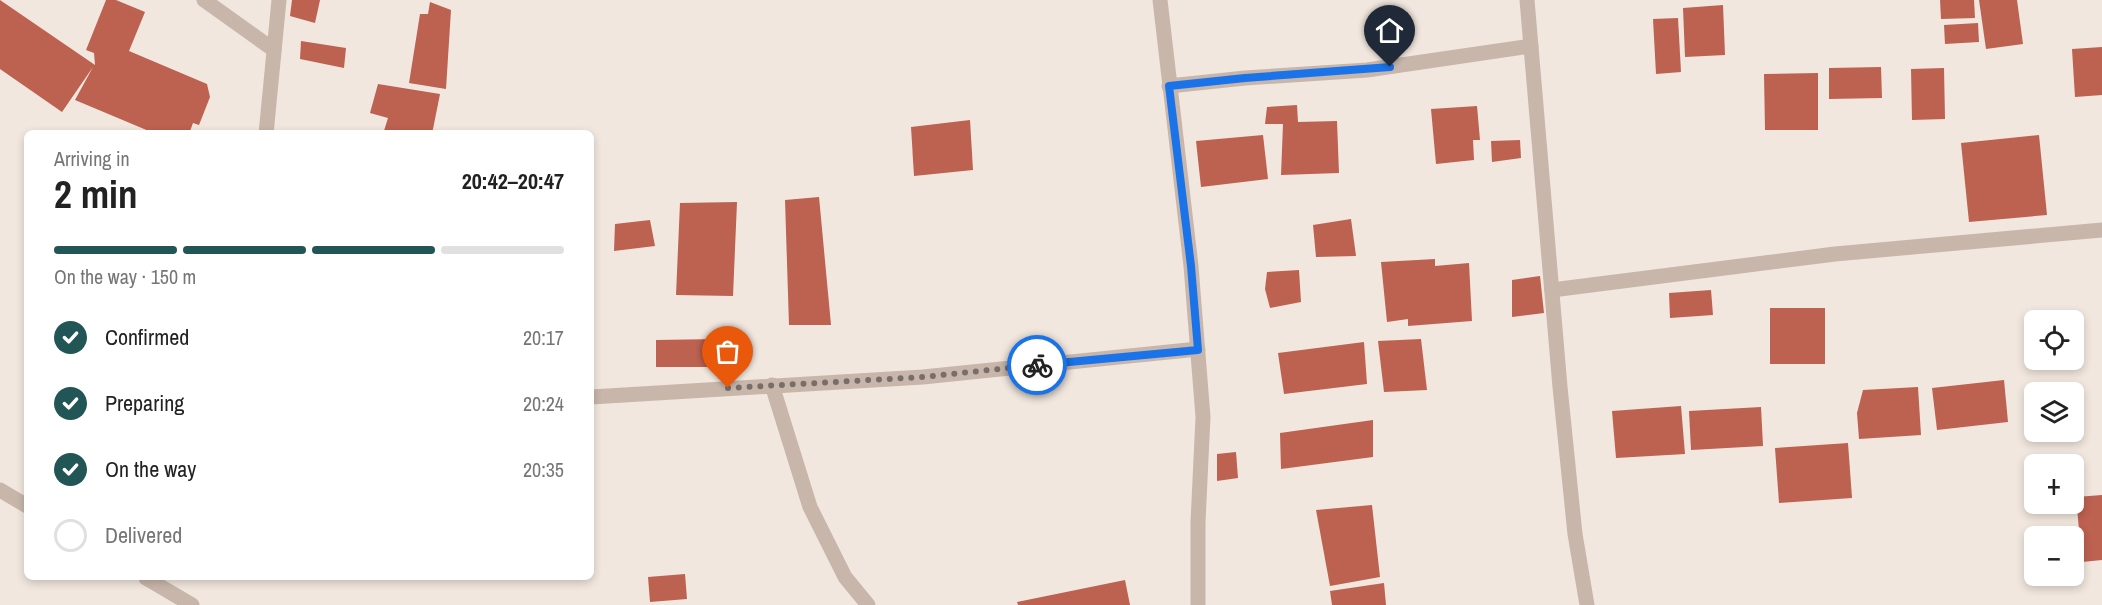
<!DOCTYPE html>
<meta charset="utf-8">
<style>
:root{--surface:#fff;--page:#f6f6f6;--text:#222;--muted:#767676;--line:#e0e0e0;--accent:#255}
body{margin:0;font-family:"Archivo Narrow",sans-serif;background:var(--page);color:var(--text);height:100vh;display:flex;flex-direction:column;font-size:22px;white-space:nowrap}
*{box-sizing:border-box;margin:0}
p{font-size:20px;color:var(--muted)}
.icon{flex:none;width:33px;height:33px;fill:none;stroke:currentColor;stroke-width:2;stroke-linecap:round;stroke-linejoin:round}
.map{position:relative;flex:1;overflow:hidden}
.sheet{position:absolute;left:24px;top:130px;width:570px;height:450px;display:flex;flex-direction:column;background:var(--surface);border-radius:9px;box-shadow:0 3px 9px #0003}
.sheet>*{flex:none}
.controls{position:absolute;left:2024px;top:310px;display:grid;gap:12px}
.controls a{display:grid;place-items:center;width:60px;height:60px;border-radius:9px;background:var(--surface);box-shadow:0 3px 9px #0003;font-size:30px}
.pin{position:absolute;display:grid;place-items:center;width:51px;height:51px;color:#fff;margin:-62px -26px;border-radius:50% 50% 50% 0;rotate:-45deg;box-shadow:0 0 6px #0007}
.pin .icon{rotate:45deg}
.courier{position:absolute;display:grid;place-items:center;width:60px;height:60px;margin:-30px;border:4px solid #1a73e8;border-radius:50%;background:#fff;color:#222;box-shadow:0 2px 8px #0007}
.summary em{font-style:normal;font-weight:700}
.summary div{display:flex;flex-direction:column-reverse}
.summary{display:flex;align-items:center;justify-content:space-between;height:102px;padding:0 30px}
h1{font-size:39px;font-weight:700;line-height:45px}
.bar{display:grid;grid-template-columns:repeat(4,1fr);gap:9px 6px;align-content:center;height:72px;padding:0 30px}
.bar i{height:8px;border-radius:4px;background:var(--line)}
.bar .current{background:var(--accent)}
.bar p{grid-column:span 4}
ol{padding:0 30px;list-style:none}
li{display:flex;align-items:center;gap:18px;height:66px}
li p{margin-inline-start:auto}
li .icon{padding:6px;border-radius:50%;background:var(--accent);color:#fff;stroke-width:4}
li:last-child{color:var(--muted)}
li i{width:33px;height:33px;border:3px solid var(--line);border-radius:50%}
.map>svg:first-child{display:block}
.building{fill:#bd6150}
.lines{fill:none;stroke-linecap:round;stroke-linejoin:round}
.minor{stroke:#c8b6ab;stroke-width:15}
.done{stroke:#786e69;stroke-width:6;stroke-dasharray:0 10.8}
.route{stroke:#1a73e8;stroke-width:8}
</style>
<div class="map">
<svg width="2102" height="605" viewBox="0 0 2102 605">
<rect width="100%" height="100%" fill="#f1e7de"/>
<!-- building -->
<g class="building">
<path d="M0,0L95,65L94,53L86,50L106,0H116L145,12L129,51L207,84L210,97L199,125L193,123L189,134H156L75,100L93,67L62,112L0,69Z"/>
<path d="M292,0H320L315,23L290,16Z"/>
<path d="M1940,0H1974L1975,18L1941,19Z"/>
<path d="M1979,0H2017L2023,44L1986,49Z"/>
<path d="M430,2L451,10L446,89L409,83L420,14H428Z"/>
<path d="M1723,5L1725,55L1685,57L1683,8Z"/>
<path d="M1678,18L1681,72L1656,74L1653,19Z"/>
<path d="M1978,23L1979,42L1945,44L1944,25Z"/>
<path d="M301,41L346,48L344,68L300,59Z"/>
<path d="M2102,47V95L2075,97L2072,49Z"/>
<path d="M1881,67L1882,98L1829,99V68Z"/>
<path d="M1944,68L1945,119L1912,120L1911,69Z"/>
<path d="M1818,73V130H1765L1764,74Z"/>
<path d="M378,84L440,94L432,134H383L388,118L370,113Z"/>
<path d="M1297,105L1298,122L1337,121L1339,173L1281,175L1283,124H1265L1267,107Z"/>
<path d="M1477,106L1480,140H1473L1474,160L1436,164L1431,109Z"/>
<path d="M970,120L973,170L914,176L911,127Z"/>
<path d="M1263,135L1268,179L1201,187L1196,141Z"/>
<path d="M2039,135L2047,215L1969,222L1961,143Z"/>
<path d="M1520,140L1521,158L1492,162L1491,141Z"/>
<path d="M819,197L831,325H789L785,200Z"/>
<path d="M737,202L733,296L676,295L680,203Z"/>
<path d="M1351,219L1356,256L1316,257L1313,225Z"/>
<path d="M650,220L655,246L614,251L615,224Z"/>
<path d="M1435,259V266L1469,263L1472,321L1408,326V319L1387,322L1381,262Z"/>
<path d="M1299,270L1301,302L1270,308L1265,289L1267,272Z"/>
<path d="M1540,276L1544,313L1512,317V280Z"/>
<path d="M1711,290L1713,315L1670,318L1669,293Z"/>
<rect x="1770" y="308" width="55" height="56"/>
<path d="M717,339L720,367H656V340Z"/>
<path d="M1421,339L1427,390L1384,392L1378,341Z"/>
<path d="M1364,342L1367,384L1284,394L1278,353Z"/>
<path d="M2004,380L2008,422L1937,430L1932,388Z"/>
<path d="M1918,387L1921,435L1859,439L1857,413L1863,390Z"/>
<path d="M1681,406L1685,454L1616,458L1612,411Z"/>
<path d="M1761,407L1763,446L1691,450L1689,411Z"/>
<path d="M1373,420V457L1281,469L1280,433Z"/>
<path d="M1848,443L1852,498L1779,503L1775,448Z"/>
<path d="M1236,452L1238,478L1217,481V454Z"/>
<path d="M2102,495V560L2082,562L2076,497Z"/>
<path d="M1372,505L1380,577L1330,586L1316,510Z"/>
<path d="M685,574L687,599L650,602L648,577Z"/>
<path d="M1125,580L1130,605H1018L1017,602Z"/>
<path d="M1384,583L1386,605H1332L1330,591Z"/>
</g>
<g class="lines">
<!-- minor -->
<g class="minor">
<path d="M204,0L274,50"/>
<path d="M1160,0L1191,266L1203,417L1198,522V605"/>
<path d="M1527,0L1560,387L1575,534L1587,605"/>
<path d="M1169,86L1245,78L1367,70L1531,46"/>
<path d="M266,134L279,0"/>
<path d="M1552,290L1835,254L2102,230"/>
<path d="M772,385L810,507L845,577L868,605"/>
<path d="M591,397L923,377L1198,349"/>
<path d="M0,490L27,506"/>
<path d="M146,578L192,605"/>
</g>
</g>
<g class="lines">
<!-- done -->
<path class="done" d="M728,388L923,377L1037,365"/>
<!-- route -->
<path class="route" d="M1037,365L1198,350L1191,266L1169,86L1245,78L1390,67"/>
</g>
</svg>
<div class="controls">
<a><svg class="icon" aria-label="locate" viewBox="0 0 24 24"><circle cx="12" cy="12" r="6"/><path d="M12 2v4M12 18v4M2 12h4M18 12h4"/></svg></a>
<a><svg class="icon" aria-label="layers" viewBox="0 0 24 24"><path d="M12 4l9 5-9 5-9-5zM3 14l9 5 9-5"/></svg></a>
<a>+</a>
<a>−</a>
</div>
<div class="pin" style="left:728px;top:388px;background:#ea580c"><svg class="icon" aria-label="bag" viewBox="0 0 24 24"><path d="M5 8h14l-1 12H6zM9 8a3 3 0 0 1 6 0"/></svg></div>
<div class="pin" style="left:1390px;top:67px;background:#1f2937"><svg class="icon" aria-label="home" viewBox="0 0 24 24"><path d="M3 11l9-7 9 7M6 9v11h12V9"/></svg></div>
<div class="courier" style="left:1037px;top:365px"><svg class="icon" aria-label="bike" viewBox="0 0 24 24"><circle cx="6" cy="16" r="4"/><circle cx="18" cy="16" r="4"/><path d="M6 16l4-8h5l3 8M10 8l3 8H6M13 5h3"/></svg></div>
<section class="sheet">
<div class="summary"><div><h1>2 min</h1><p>Arriving in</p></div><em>20:42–20:47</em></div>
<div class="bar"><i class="current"></i><i class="current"></i><i class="current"></i><i></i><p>On the way · 150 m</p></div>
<ol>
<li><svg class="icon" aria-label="check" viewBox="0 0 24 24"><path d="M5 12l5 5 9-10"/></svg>Confirmed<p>20:17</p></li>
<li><svg class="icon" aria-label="check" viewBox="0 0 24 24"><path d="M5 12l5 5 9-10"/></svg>Preparing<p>20:24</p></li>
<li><svg class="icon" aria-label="check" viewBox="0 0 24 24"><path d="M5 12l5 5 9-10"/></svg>On the way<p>20:35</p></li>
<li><i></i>Delivered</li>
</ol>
</section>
</div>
